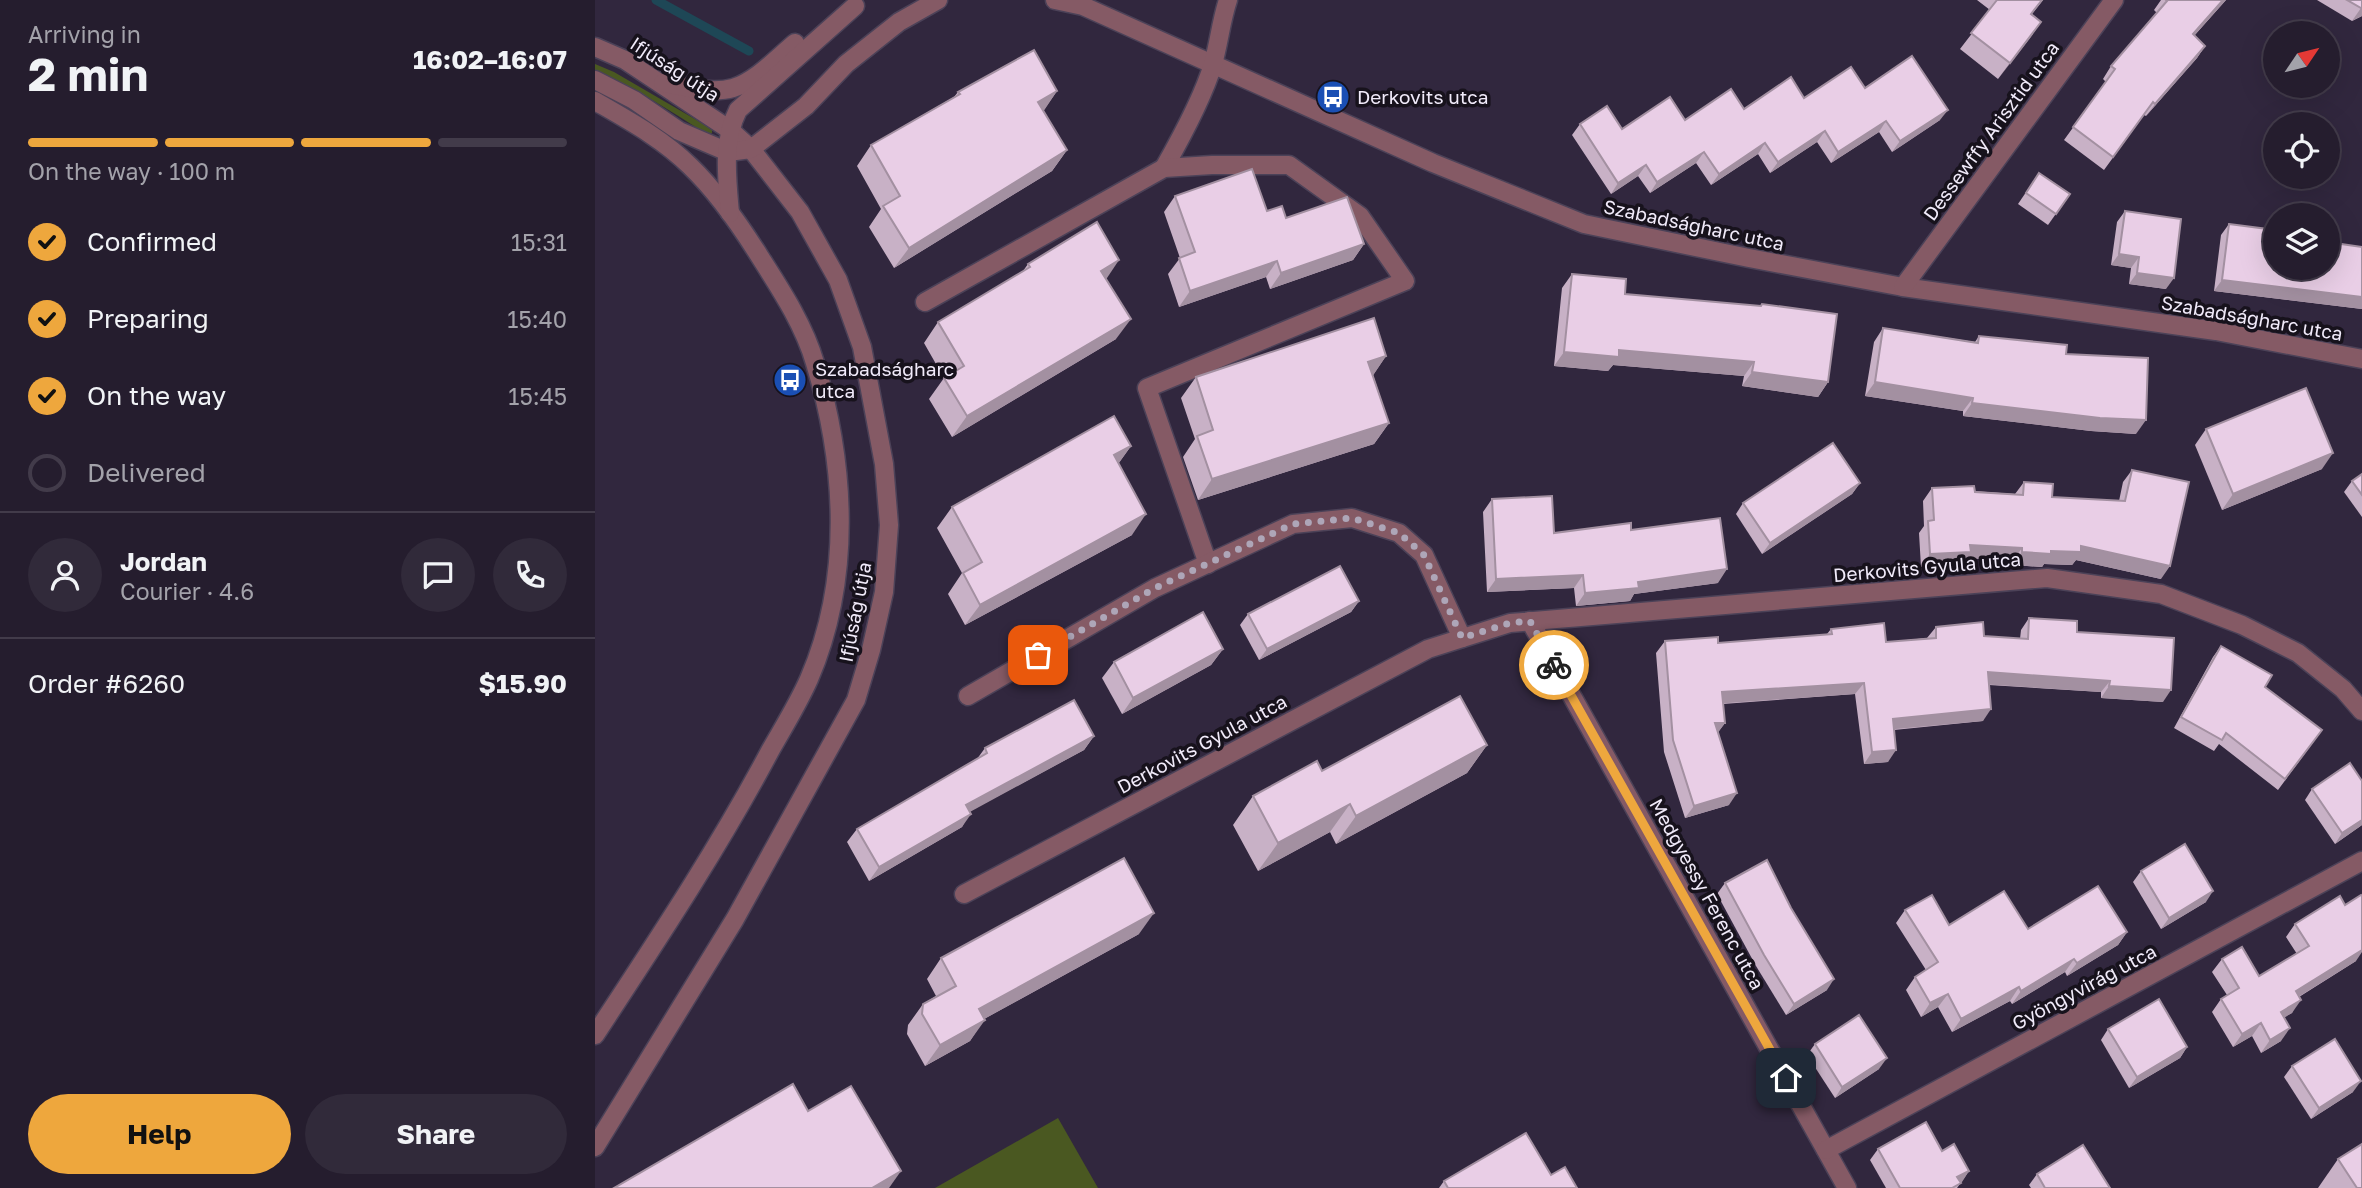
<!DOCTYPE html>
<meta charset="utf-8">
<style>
:root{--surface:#251d2e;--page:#312a3a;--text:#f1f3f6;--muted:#a3a2aa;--line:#423b4a;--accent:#eea73d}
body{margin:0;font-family:"Golos Text",sans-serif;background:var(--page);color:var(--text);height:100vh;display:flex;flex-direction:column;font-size:26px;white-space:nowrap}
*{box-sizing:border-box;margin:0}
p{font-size:23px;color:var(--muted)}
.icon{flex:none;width:38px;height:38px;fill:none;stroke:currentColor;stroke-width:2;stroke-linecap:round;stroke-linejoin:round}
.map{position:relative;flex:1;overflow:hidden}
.details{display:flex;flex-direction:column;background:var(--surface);width:595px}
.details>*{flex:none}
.needle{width:46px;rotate:55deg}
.controls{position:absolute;left:1668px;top:21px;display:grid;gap:14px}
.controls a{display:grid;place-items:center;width:77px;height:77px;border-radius:50%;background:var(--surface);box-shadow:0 7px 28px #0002,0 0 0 2px var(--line);font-size:35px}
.pin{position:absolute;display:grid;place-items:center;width:60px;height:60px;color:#fff;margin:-30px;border-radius:14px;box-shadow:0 4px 10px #0006}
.courier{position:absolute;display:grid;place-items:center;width:70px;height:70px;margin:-35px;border:5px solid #eea73d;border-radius:50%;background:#fff;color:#222;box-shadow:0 2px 9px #0007}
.head em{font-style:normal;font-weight:700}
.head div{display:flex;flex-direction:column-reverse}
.head{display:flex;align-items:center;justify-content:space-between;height:119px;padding:0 28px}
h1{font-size:46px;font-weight:700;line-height:52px}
.bar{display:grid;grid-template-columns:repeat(4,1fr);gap:10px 7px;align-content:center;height:84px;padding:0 28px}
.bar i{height:9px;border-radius:5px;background:var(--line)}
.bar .on{background:var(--accent)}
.bar p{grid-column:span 4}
.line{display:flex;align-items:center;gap:18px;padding:0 28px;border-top:2px solid var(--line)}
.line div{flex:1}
.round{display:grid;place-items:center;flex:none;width:74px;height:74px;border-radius:37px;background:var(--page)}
ol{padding:0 28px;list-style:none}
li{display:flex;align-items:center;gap:21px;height:77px}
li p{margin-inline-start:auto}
li .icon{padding:7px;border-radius:50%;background:var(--accent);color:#111;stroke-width:4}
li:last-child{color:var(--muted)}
li i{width:38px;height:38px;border:4px solid var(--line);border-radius:50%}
.button{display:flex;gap:14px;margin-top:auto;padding:14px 28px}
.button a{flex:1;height:80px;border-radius:42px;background:var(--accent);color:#111;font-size:28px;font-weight:700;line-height:80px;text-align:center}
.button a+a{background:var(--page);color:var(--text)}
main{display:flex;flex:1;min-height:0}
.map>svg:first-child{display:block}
.green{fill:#4a5821}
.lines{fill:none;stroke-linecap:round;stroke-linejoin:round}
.stream{stroke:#1e4756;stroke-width:9}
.street-casing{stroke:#4c4258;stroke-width:21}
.street{stroke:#855a65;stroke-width:18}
.wall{fill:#c8b1c6}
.shaded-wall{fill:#a390a1}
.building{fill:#e9cee6;stroke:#a390a1;stroke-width:2}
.done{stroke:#aea6b8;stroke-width:7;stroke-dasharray:0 12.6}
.route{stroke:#eea73d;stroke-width:9}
.labels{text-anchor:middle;stroke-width:7;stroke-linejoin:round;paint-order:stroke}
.street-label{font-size:19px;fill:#f1ebfa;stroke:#17121c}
.poi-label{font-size:19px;fill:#f1ebfa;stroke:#17121c;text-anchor:start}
</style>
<main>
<section class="details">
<div class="head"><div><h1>2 min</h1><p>Arriving in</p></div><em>16:02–16:07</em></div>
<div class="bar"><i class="on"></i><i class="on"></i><i class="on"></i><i></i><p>On the way · 100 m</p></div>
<ol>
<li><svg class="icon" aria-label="check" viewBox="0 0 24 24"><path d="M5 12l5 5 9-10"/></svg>Confirmed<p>15:31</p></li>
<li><svg class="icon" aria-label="check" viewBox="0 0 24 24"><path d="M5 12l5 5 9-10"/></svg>Preparing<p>15:40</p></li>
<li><svg class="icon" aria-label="check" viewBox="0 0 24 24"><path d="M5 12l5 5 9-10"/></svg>On the way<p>15:45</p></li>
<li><i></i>Delivered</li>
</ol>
<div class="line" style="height:126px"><a class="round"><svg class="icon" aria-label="person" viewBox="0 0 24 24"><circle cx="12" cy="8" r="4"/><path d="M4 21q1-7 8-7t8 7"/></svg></a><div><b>Jordan</b><p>Courier · 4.6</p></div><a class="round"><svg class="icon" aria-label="chat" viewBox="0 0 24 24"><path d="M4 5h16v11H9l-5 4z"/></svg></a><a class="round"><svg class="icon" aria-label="phone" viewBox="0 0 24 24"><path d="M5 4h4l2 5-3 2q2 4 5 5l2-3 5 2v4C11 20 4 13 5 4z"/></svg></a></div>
<div class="line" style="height:91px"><div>Order #6260</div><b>$15.90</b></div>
<div class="button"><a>Help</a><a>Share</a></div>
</section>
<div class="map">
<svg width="1767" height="1188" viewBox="0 0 1767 1188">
<rect width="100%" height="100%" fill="#31273e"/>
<!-- green -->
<g class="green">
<path d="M0,64L19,72L117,129V133L113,135C77,112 40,87 0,72Z"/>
<path d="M463,1118L503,1188H340Z"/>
</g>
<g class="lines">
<!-- stream -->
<path class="stream" d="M61,0L154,51"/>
<defs>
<g id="street">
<path d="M460,0L488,6L838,163L989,224L1154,258L1308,287L1621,331L1767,359"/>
<path d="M0,47L30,60L135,130L156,149L205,212L243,280L267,347L289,464L294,525L289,592L276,650L261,700L140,919L0,1147"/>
<path d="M0,80L39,100L84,131L133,152"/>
<path d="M68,83C90,87 117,94 138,88C161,81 182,58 200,43"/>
<path d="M0,101C33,120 68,139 95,166C122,192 145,225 165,257C186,290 209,325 220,363C251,466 257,579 214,679C203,704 188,728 175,751C123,849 61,942 0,1035"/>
<path d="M133,152L156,149L211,106L251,64L304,22L343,0"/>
<path d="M569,168C586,138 608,98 618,64C624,43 626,21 633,0"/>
<path d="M135,213C132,180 127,141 143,110L260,6"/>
<path d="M1308,287L1519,0"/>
<path d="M330,302L569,168L617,165H694L765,216L810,281L552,388L613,564"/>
<path d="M935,621L1252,1188"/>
<path d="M373,696L560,588L698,524L757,518L804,533L829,555L867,638"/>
<path d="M369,894L833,649L915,623L1452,578L1566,594L1647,625L1703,653L1748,689L1767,711"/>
<path d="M1231,1150L1767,861"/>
</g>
</defs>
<!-- street casing -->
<use href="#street" class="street-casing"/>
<!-- street -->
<use href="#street" class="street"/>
</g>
<!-- wall -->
<g class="wall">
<path d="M1382,0H1448L1437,14L1446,22L1403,79L1365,49L1395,10Z"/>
<path d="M1566,0H1631L1599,36L1610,46L1602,58L1551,116L1549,115L1509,170L1469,140L1511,82L1508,79L1516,66L1562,13L1559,10Z"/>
<path d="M1722,0H1767V16L1757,21Z"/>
<path d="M1270,88L1345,120L1297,152L1284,132L1236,163L1222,142L1175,173L1163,154L1116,185L1101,163L1055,193L1043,176L1016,194L977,135L985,124L1027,129L1090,120Z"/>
<path d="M462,91L448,111L472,150L457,171L299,268L274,227L286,209L262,166L276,145L359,97L363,92Z"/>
<path d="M1444,173L1475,194L1453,225L1423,204Z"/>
<path d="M580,196L672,211L769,244L758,260L675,289L671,277L584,307L573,274L585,258L569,212Z"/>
<path d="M1530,211L1571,289L1534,284L1536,268L1516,265L1522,222Z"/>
<path d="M1634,224L1680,268L1767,247V309L1619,291L1626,235Z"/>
<path d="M433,264L511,279L521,339L357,437L334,399L349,378L329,343L343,322L428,271Z"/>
<path d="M977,274L1030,294L1165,306L1167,304L1233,382L1223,397L1147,386L1149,376L1018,365L1013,371L959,366L967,288Z"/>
<path d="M1288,328L1380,342L1384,336L1471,354L1541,434L1496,431L1368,416V411L1270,396L1279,342Z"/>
<path d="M791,356L778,375L794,423L779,444L603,500L588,457L600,439L586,398L601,377Z"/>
<path d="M1611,429L1727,469L1627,510L1600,445Z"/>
<path d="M536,446L523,464L537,535L370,625L353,594L367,573L342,528L357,507Z"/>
<path d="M1537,470L1566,579L1481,560L1477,565L1449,564L1447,567L1418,565V561L1372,558L1367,565L1326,567L1324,533L1329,526L1328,501L1337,488L1420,494L1429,482L1457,497L1524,501L1528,482Z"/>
<path d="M1767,474V517L1749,492L1757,481Z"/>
<path d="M1265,483L1257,494L1167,554L1141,514L1148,503Z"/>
<path d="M897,499L959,533L1123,583L1039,594L1035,601L981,606L979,588L892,592L888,512Z"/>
<path d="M764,601L756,612L664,660L645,625L653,614Z"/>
<path d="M1434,618L1482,632L1568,702L1506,698V692L1394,685L1388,721L1299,730L1293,762L1269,764L1260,694L1128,704L1130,723L1123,732L1134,805L1090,818L1069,752L1061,653L1070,641L1123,643L1232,634L1236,629L1291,642L1332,638L1341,627L1389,636L1425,639L1426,630Z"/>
<path d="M1626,646L1670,687L1719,741L1683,790L1624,744L1619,751L1579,728L1618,657Z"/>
<path d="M628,649L616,665L527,714L507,678L519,662Z"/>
<path d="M499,736L489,750L375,811L367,827L274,881L252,842L262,829L382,759L390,748Z"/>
<path d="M892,745L872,773L741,844L735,832L663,871L638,825L658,796L727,771Z"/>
<path d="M1767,781V825L1740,844L1710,800L1717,789Z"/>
<path d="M1546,871L1611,902L1566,929L1538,882Z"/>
<path d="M1130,883L1232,990L1191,1015L1161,966L1122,894Z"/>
<path d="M1310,910L1354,925L1433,929L1532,932L1523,945L1472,976L1470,972L1417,1004L1415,1001L1357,1032L1343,1007L1326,1017L1311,990L1320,977L1331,970L1301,923Z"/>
<path d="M1700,924L1761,961L1704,997L1697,1013L1689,1017L1686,1041L1666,1053L1657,1036L1638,1047L1617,1012L1626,999L1632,995L1617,972L1627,959L1664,976L1702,954L1691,937Z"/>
<path d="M544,934L389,1019L375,1041L330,1066L312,1034L313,1025L328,1004L341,996L332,979L346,958Z"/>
<path d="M1513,1029L1592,1047L1585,1058L1534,1088L1506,1040Z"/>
<path d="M1220,1044L1284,1069L1240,1098L1212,1055Z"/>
<path d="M1697,1066L1758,1092L1716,1119L1689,1077Z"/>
<path d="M1283,1149L1347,1151L1374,1171L1362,1188H1291L1275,1160Z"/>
<path d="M1743,1159L1767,1188H1723Z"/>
<path d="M1442,1174L1515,1188H1436L1434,1185Z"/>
<path d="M956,1175L982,1188H844L849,1181Z"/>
</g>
<!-- shaded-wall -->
<g class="shaded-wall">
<path d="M1628,0H1631L1589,47L1598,34Z"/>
<path d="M1766,8H1767V16L1757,21Z"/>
<path d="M1446,22L1435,38L1403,79L1415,63Z"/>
<path d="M1610,46L1602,58L1551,116L1560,104Z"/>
<path d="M462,91L448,112L443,102Z"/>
<path d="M1353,110L1345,120L1297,152L1305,141Z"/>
<path d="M1291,121L1284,132L1236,163L1243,152Z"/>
<path d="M1230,131L1222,142L1175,173L1183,162Z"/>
<path d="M1170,143L1163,154L1116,185L1124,174Z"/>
<path d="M472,150L457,171L299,268L314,248Z"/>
<path d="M1109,152L1101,163L1055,193L1062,182Z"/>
<path d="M1051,165L1043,176L1016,194L1023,183Z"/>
<path d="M769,244L758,260L675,289L686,273Z"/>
<path d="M1524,254L1544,257L1536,268L1516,265Z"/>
<path d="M524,260L510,281L506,271Z"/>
<path d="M682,261L671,277L584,307L595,291Z"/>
<path d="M1542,273L1579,278L1571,289L1534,284Z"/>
<path d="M1627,280L1767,297V309L1619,291Z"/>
<path d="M536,319L521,339L357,437L372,416Z"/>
<path d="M1024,350L1159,362L1149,376L1018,365L1013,371L959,366L969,352Z"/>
<path d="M791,356L777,377L773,362Z"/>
<path d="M1157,372L1233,382L1223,397L1147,386Z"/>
<path d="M1280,382L1378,398L1368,411L1270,396Z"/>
<path d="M1377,403L1551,420L1541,434L1496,431L1368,416Z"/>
<path d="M794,423L779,444L603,500L617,479Z"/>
<path d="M536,446L521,467L519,455Z"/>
<path d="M1738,453L1727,469L1627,510L1638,494Z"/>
<path d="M1265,483L1257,494L1167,554L1175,543Z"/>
<path d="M551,514L537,535L370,625L385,605Z"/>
<path d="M1375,545L1427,548L1418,561L1372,558L1367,565L1326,567L1335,554Z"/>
<path d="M1486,546L1575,566L1566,579L1481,560L1477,565L1449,564L1447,567L1418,565L1427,552L1456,551Z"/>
<path d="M1132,569L1123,583L1039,594L1035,601L981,606L990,593L1043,582Z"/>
<path d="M988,575L979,588L892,592L901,579Z"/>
<path d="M764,601L756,612L664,660L672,649Z"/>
<path d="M628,649L616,665L527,714L538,698Z"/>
<path d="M1393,672L1515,681L1506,692L1385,684Z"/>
<path d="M1269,683L1260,694L1119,704L1127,692Z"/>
<path d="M1514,686L1576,690L1568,702L1506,698Z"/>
<path d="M1396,709L1388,721L1290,730L1298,719Z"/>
<path d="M1120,723H1130L1122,734Z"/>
<path d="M499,736L489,750L362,819L371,805Z"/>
<path d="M892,745L872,773L741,844L761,816Z"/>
<path d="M1301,750L1293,762L1269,764L1277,752Z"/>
<path d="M1142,793L1134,805L1090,818L1099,806Z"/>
<path d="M755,804L735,832L663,871L683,843Z"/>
<path d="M376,814L367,827L274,881L284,867Z"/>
<path d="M1767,820V825L1740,844L1747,833Z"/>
<path d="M1618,891L1611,902L1566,929L1574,918Z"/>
<path d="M559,913L544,934L369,1030L384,1009Z"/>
<path d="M1532,932L1523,945L1472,976L1482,963Z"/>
<path d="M1767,944V952L1761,961L1692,1004L1701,991Z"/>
<path d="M1479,959L1470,972L1417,1004L1426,991Z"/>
<path d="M1239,979L1232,990L1191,1015L1199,1004Z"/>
<path d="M1424,987L1415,1001L1357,1032L1366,1019Z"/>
<path d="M1353,994L1343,1007L1326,1017L1335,1003Z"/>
<path d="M1706,1000L1697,1013L1677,1025L1686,1012Z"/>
<path d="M390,1020L375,1041L330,1066L345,1045Z"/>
<path d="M1666,1023L1657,1036L1638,1047L1647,1034Z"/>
<path d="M1695,1028L1686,1041L1666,1053L1675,1040Z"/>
<path d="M1592,1047L1585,1058L1534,1088L1542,1077Z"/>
<path d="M1292,1058L1284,1069L1240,1098L1247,1087Z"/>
<path d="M1766,1081L1758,1092L1716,1119L1724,1108Z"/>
<path d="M306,1171L294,1188H277Z"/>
<path d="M1374,1171L1367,1182L1355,1188L1362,1177Z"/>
</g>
<!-- building -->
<g class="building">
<path d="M1402,0H1447L1436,14L1446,22L1415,63L1376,33Z"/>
<path d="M1571,0H1628L1598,34L1610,46L1560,104L1558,102L1518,157L1478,127L1520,69L1516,66L1572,1Z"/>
<path d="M1752,0H1767V8H1766Z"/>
<path d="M439,50L462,91L443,102L472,150L314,248L288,206L305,196L276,145L365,94L363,92Z"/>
<path d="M1317,56L1353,110L1305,141L1291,121L1243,152L1230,131L1183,162L1170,143L1124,174L1109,152L1062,182L1051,165L1023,183L985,124L1012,106L1027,129L1075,97L1090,120L1136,89L1149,109L1196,77L1209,98L1256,67L1270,88Z"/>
<path d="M657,169L672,211L687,206L691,218L752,197L769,244L686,273L682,261L595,291L584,258L600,252L580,196Z"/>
<path d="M1444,173L1475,194L1461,214L1431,193Z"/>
<path d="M1530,211L1586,219L1579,278L1542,273L1544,257L1524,254Z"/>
<path d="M502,222L524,260L506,271L536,319L372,416L349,378L369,366L343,322L435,267L433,264Z"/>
<path d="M1634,224L1680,230V268H1732V242L1767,247V297L1627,280Z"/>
<path d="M977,274L1031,279L1030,294L1166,306L1167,304L1242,314L1233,382L1157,372L1159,362L1024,350V357L969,352Z"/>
<path d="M779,318L791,356L773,362L794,423L617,479L602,436L618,430L601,377Z"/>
<path d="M1288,328L1383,343L1384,336L1472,345L1471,354L1553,358L1551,420L1505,418L1377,403L1378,398L1280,382Z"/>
<path d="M1711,388L1738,453L1638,494L1611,429Z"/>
<path d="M519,416L536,446L519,455L551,514L385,605L368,573L387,562L357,507Z"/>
<path d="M1238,443L1265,483L1175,543L1148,503Z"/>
<path d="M1537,470L1594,482L1575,566L1486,546V552L1456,551V554L1427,552V548L1375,545L1376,552L1335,554L1333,521L1339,520L1337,488L1379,486L1380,492L1428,495L1429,482L1458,484L1457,497L1530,501Z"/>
<path d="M1767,474V495L1757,481Z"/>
<path d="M957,496L959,533L1036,523V530L1125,518L1132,569L1043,582L1044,588L990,593L988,575L901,579L897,499Z"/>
<path d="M745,566L764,601L672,649L653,614Z"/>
<path d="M608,612L628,649L538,698L519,662Z"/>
<path d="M1434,618L1482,621V632L1579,638L1576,690L1514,686L1515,681L1393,672L1396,709L1298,719L1301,750L1277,752L1269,683L1127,692L1130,723H1120L1142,793L1099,806L1078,740L1070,641L1123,637V643L1237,634L1236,629L1289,623L1291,642L1341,638V627L1388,622L1389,636L1433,639Z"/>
<path d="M1626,646L1677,675L1670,687L1727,730L1690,779L1631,733L1627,740L1586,717Z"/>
<path d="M865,696L892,745L761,816L755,804L683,843L658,796L722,761L727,771Z"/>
<path d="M479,700L499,736L371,805L376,814L284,867L262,829L392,753L390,748Z"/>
<path d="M1755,763L1767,781V820L1747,833L1717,789Z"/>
<path d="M1590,844L1618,891L1574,918L1546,871Z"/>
<path d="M529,858L559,913L384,1009L390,1020L345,1045L327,1014L328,1004L361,986L346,958Z"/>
<path d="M1172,860L1196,908L1239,979L1199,1004L1169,955L1130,883Z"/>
<path d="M1503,886L1532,932L1482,963L1479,959L1426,991L1424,987L1366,1019L1353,994L1335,1003L1320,977L1343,962L1310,910L1337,895L1354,925L1409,891L1433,929Z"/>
<path d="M1766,895L1767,896V950L1701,991L1706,1000L1686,1012L1695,1028L1675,1040L1666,1023L1647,1034L1626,999L1644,988L1627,959L1647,947L1664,976L1714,946L1700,924L1745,896L1750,905Z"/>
<path d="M1564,999L1592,1047L1542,1077L1513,1029Z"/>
<path d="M1264,1015L1292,1058L1247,1087L1220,1044Z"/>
<path d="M1740,1039L1766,1081L1724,1108L1697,1066Z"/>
<path d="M198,1084L213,1111L256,1086L306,1171L277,1188H19Z"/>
<path d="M1331,1122L1347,1151L1359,1144L1374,1171L1362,1177L1366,1183L1357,1188H1305L1283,1149Z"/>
<path d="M931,1133L956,1175L970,1167L982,1188H853L849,1181Z"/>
<path d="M1767,1144V1188H1762L1743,1159Z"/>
<path d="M1488,1145L1515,1188H1450L1442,1174Z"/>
</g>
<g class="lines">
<!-- done -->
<path class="done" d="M443,655L560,588L698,524L757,518L804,533L829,555L867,638L915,623L935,621L959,665"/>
<!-- route -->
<path class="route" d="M959,665L1191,1078"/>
</g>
<!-- icons -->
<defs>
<symbol id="bus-disc" viewBox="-11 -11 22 22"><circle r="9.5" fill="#1a4fb4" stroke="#17121c"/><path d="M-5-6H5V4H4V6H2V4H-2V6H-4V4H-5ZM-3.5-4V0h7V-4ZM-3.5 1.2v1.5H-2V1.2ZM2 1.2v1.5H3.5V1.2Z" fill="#fff"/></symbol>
</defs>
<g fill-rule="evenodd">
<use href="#bus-disc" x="719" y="78" width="38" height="38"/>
<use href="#bus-disc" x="176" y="361" width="38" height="38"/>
</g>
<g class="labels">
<!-- street labels -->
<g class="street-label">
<text transform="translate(80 69) rotate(33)" y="7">Ifjúság útja</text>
<text transform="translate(1396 131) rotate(-54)" y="7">Dessewffy Arisztid utca</text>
<text transform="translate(1099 225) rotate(12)" y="7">Szabadságharc utca</text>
<text transform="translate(1657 318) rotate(10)" y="7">Szabadságharc utca</text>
<text transform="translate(1332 567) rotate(-5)" y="7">Derkovits Gyula utca</text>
<text transform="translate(260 612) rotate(-79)" y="7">Ifjúság útja</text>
<text transform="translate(607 744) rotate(-28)" y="7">Derkovits Gyula utca</text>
<text transform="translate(1112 894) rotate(61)" y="7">Medgyessy Ferenc utca</text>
<text transform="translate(1489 987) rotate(-28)" y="7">Gyöngyvirág utca</text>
</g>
<!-- poi labels -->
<g class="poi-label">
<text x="762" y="104">Derkovits utca</text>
<text x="220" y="376">Szabadságharc<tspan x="220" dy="22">utca</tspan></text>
</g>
</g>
</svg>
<div class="controls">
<a><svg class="needle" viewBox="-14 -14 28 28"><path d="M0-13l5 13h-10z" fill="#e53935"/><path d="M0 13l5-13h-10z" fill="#a3a2aa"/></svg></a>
<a><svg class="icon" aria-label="locate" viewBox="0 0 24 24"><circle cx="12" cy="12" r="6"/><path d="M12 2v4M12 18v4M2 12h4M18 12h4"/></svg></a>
<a><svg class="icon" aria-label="layers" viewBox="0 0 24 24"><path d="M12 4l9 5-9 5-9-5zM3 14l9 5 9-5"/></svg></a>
</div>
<div class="pin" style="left:443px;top:655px;background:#ea580c"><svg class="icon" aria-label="bag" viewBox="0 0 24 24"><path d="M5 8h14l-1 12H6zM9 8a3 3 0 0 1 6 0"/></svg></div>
<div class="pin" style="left:1191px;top:1078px;background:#1f2937"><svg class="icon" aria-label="home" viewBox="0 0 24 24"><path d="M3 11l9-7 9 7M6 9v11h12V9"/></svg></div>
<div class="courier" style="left:959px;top:665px"><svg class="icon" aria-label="bike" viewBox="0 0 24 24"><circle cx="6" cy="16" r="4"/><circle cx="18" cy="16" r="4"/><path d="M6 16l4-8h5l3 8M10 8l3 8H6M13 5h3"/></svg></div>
</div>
</main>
